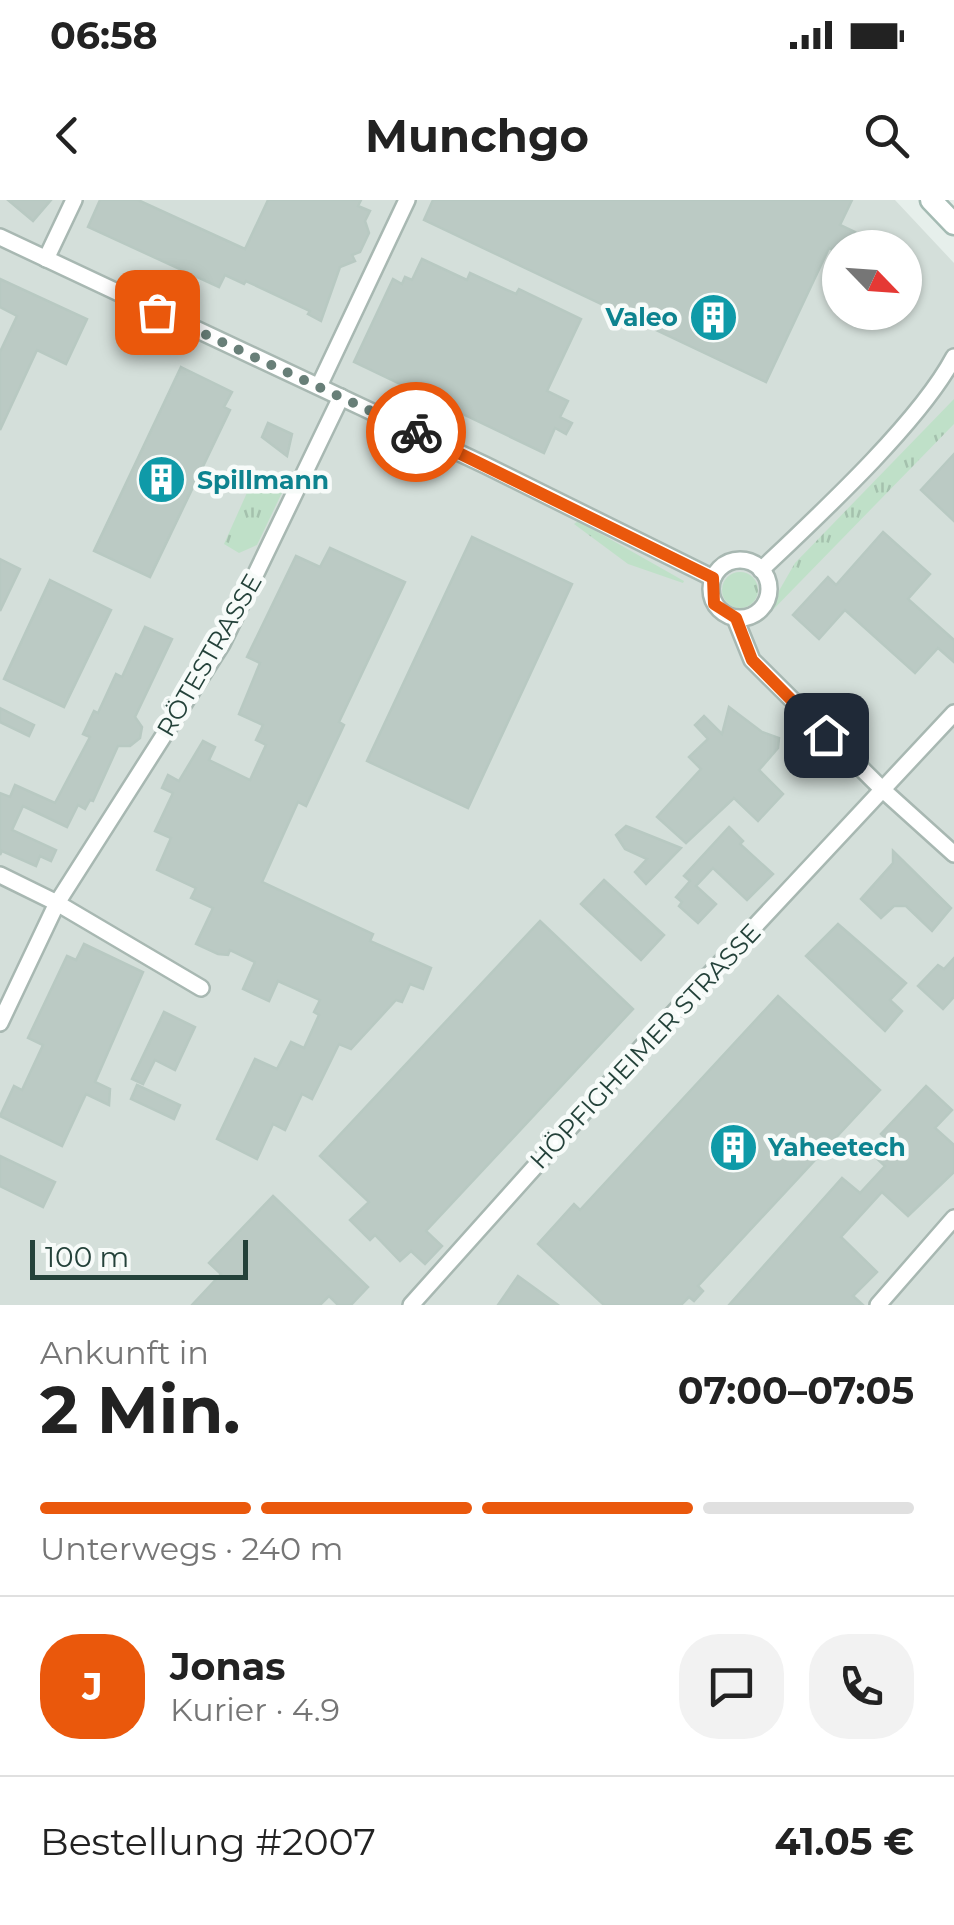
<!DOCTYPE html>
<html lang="de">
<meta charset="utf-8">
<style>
:root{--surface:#fff;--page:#f2f2f2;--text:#222;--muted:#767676;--line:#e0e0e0;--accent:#ea580c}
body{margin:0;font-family:Montserrat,sans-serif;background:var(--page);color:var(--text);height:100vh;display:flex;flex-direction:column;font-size:38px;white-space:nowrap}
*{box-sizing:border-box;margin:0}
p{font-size:32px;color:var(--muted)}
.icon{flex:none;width:55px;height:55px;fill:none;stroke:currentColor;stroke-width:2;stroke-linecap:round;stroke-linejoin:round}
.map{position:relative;height:1105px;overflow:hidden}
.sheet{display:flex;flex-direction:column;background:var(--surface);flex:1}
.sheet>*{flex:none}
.needle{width:65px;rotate:115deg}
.buttons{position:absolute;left:822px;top:30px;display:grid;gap:20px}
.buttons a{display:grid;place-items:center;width:100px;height:100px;border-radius:50%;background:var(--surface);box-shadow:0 2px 8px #0004;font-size:50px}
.scale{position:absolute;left:30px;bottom:25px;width:218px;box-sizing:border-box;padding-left:10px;border:5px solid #24423a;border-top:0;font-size:28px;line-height:35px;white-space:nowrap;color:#24423a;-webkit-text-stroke:8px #f7fbf9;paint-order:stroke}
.pin{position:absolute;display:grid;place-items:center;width:85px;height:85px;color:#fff;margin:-42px;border-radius:20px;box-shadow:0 5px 15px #0006}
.courier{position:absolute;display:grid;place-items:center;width:100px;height:100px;margin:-50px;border:8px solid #ea580c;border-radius:50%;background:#fff;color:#222;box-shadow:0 2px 12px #0007}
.headline em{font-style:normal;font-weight:700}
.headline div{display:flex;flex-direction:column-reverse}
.headline{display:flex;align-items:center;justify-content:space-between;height:170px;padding:0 40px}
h1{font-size:65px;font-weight:700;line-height:75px}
.bar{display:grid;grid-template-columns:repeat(4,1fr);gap:15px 10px;align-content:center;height:120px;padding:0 40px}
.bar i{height:12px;border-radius:8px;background:var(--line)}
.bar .current{background:var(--accent)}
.bar p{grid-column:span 4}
.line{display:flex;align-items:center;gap:25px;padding:0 40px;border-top:2px solid var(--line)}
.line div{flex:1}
.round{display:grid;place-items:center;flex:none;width:105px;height:105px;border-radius:40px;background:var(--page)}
.status{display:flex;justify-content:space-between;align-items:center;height:70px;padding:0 50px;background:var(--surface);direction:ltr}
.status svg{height:28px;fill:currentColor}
header{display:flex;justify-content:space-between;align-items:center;height:130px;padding:0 40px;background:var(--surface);font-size:45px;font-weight:700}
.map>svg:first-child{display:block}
.built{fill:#d4dfda;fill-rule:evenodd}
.grass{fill:url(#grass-tufts)}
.building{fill:#bbcac4;stroke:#b8c9c2;stroke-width:2.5}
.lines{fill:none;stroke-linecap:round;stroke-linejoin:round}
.minor-casing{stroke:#a8b8b2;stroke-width:20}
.secondary-casing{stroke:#a4bbb3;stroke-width:25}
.minor{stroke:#fff;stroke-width:15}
.secondary{stroke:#fff;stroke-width:20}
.done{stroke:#687f78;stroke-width:10;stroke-dasharray:0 18}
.route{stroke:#ea580c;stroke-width:12}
.labels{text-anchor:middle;stroke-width:9;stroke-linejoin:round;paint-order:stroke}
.culture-label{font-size:25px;font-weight:bold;fill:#0d838f;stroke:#f7fbf9;text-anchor:start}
.street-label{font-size:25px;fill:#24423a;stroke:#f7fbf9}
</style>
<div class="status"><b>06:58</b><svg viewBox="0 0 49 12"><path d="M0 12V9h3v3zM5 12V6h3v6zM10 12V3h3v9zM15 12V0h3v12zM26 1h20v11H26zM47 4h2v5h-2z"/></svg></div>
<header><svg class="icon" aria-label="back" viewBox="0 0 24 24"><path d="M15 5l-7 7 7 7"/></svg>Munchgo<svg class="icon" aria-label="search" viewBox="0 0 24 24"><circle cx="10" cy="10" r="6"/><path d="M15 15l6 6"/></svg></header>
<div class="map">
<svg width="954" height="1105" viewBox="0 0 954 1105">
<defs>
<pattern id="grass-tufts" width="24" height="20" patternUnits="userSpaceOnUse" patternTransform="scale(2.5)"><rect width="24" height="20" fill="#bfe0c8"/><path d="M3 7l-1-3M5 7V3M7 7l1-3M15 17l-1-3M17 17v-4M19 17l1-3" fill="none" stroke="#a4c1ad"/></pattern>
</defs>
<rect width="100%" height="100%" fill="#e6efeb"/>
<!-- built -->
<path class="built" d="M0,0H895L954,63V1105H0ZM840,48H905V112H840Z"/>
<!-- grass -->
<g class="grass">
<path d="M954,199V224L761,422L795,363Z"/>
<path d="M254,277L288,280L257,345L239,353L224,344Z"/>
<path d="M578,321L684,381L683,383L628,364L574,324Z"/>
<circle cx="740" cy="390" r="18"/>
</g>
<!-- building -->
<g class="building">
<path d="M8,0H51L33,21Z"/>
<path d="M100,0H138L245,49L268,0H361L358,6L370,11L365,21L369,33L360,52L352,55L355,61L340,67L321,121L308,114L310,111L246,81L244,84L225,75L219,87L88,27Z"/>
<path d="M433,0H852L840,25L855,32L840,53L829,48L766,182L424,20Z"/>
<path d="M422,59L467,80L470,73L516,94L519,89L581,119L547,191L568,201L560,217L572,223L566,234L555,228L544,253L354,162L393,79L402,84L405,77L412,80Z"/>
<path d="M0,79L87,119L66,164L37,150L0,230V152L17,116L0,107Z"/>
<path d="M181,167L232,192L224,207L230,210L150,377L94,351Z"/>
<path d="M268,223L292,234L287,256L262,237Z"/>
<path d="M954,254V321L921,290Z"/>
<path d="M883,332L930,374L908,399L954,440V462L938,448L915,473L845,410L819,439L793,415L828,377L836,385Z"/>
<path d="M472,337L572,384L468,608L367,561Z"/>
<path d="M330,348L405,382L339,522L344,525L306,606L298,602L262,682L373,734L370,741L431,768L423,789L410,784L402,802L396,800L351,849L339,844L312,899L302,894L285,930L273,924L257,959L217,939L255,859L277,869L291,842L304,848L319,815L314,812L320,800L278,781L269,801L243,789L255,762L230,750L228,755L218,754L196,744L213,708L191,698L196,688L157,670L171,638L155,631L173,593L162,588L168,575L179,581L203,541L215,547L209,560L250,580L266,545L256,540L263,525L239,514L260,463L247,457L296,356L320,367Z"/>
<path d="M0,359L20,369L0,411Z"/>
<path d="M50,380L111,410L64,507L4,479Z"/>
<path d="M145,427L172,439L135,517L142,527L140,538L130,546H118L93,601L90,600L85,609L78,605L67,627L23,606L12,630L56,650L51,661L40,656L36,666L2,651L0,655V593L10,597L15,585L55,603L90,537L83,534L94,511L98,513L116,474L122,477Z"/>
<path d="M729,507L762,532L779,538L778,548L759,570L783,594L758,621L734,598L686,643L657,617L701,569L689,557L708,539L695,525L704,516L722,534Z"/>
<path d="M0,508L34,525L29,536L0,522Z"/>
<path d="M626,626L681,648L646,684L635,672L647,659L625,649L616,635Z"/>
<path d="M729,627L743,641L740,644L773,674L747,700L713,668L696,686L716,704L698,723L679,706L682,702L676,697L690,681L684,676Z"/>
<path d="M893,651L951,708L932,731L906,706H894L881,718L861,699L893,663Z"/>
<path d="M604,680L664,735L641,760L581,704Z"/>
<path d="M540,721L633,809L426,1031L442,1046L425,1064L411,1051L400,1061L375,1035L370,1040L350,1020L369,1002L320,956Z"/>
<path d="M838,724L906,783L890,800L902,811L885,831L806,756Z"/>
<path d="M84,744L143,772L95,882L110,889L109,905L86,894L62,946L0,916L14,886L22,890L43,845L28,838L67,756L76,760Z"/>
<path d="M954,758V797L943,809L918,786L938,765L944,769Z"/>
<path d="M778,796L880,890L698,1086L703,1091L694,1101L689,1097L681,1105H604L538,1044L574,1004L580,1010Z"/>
<path d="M164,812L195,827L175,870L155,860L143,884L132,879Z"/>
<path d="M137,885L180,905L174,919L131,899Z"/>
<path d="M926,886L952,910L935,928L954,945V972L908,1016L882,992L841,1037L877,1072L853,1096L863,1105H729L842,978L860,993L885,966L874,956L888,940L881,934Z"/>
<path d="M0,956L55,982L43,1007L0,986Z"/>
<path d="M273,996L368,1087L351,1105H338L329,1096L320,1105H192L221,1074L209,1063Z"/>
<path d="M518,1076L558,1105H498Z"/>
</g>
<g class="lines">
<defs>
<g id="minor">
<path d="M0,37L485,265L713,378"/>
<path d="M46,59L74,0"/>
<path d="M319,186L407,0"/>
<circle cx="740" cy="389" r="29"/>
<path d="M761,370C818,316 919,223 954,157"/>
<path d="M735,418L752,460L883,590L954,654"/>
<path d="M0,675L57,703L201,788"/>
<path d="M0,823L57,703L222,444L341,197"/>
<path d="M411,1105L642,847L954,513"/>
<path d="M878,1105L954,1018"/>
</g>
<path id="secondary" d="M931,0L954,24"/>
</defs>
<!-- minor casing -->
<use href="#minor" class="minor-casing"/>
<!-- secondary casing -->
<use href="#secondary" class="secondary-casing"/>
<!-- minor -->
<use href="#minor" class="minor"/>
<!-- secondary -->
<use href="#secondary" class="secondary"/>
</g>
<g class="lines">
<!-- done -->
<path class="done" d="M157,112L416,232"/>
<!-- route -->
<path class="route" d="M416,232L713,378L714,404L736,418L752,460L826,535"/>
</g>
<!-- icons -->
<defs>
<symbol id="building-disc" viewBox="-11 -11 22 22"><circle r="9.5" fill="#0f9aa8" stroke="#f7fbf9"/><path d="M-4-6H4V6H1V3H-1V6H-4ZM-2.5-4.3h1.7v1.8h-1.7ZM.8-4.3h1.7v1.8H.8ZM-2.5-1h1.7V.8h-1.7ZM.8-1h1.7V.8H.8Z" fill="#fff"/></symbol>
</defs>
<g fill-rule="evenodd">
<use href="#building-disc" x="686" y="90" width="55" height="55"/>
<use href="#building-disc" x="134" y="252" width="55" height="55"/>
<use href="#building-disc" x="706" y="920" width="55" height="55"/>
</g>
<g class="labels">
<!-- culture labels -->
<g class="culture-label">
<text x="678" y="126" text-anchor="end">Valeo</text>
<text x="197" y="289">Spillmann</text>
<text x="768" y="956">Yaheetech</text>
</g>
<!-- street labels -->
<g class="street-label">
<text transform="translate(209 455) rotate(-60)" y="9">RÖTESTRASSE</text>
<text transform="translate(645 846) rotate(-47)" y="9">HÖPFIGHEIMER STRASSE</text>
</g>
</g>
</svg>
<div class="buttons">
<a><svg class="needle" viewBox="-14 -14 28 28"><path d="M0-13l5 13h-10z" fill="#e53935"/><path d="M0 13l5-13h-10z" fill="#767676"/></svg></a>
</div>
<div class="scale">100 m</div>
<div class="pin" style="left:157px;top:112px;background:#ea580c"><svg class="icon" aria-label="bag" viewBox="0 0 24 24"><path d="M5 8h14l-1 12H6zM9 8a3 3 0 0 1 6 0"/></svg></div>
<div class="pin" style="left:826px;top:535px;background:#1f2937"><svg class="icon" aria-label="home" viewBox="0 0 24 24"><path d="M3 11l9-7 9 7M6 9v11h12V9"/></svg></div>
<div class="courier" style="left:416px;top:232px"><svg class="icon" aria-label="bike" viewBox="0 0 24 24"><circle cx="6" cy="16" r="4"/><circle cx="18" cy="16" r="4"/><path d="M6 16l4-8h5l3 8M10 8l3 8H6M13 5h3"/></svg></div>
</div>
<section class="sheet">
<div class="headline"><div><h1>2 Min.</h1><p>Ankunft in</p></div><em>07:00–07:05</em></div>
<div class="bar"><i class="current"></i><i class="current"></i><i class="current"></i><i></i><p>Unterwegs · 240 m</p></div>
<div class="line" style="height:180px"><b class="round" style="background:var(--accent);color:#fff">J</b><div><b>Jonas</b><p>Kurier · 4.9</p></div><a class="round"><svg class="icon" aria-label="chat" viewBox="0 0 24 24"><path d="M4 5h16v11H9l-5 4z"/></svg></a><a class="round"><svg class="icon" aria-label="phone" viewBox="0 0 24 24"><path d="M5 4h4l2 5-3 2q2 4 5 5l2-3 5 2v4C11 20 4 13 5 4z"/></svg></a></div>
<div class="line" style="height:130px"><div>Bestellung #2007</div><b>41.05 €</b></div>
</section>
